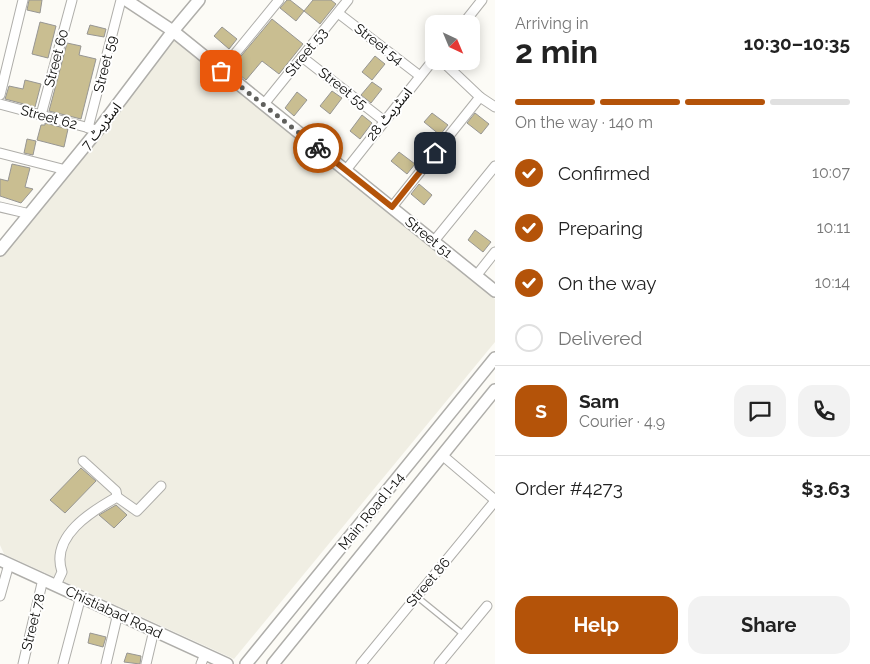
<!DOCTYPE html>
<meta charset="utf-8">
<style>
:root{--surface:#fff;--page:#f2f2f2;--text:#222;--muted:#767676;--line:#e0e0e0;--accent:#b45309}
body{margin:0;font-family:Raleway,"Noto Sans Arabic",sans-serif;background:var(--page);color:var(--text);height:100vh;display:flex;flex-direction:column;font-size:19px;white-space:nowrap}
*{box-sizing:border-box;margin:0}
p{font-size:16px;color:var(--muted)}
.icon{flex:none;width:28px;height:28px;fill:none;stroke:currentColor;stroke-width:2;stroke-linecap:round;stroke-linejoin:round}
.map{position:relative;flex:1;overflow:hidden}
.panel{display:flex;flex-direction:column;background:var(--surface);width:375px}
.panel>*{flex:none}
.needle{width:32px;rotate:136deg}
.fabs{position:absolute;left:425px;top:15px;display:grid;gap:10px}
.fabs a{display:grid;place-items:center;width:55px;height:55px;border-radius:10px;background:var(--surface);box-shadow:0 2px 12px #0003;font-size:25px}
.pin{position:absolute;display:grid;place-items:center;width:42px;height:42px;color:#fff;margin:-21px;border-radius:10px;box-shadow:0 2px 8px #0006}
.courier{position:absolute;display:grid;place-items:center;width:50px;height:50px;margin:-25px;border:4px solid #b45309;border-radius:50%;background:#fff;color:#222;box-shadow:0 1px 6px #0007}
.head em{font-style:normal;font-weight:700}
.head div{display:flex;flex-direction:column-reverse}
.head{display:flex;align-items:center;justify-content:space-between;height:85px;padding:0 20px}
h1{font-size:32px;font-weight:700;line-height:38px}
.bar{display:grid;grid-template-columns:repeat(4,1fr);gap:8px 5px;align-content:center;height:60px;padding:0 20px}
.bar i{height:6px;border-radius:4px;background:var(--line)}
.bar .selected{background:var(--accent)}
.bar p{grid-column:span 4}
.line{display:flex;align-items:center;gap:12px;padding:0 20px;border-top:1px solid var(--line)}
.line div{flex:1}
.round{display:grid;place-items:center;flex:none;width:52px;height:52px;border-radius:15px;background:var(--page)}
ol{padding:0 20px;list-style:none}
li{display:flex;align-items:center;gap:15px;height:55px}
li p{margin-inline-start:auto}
li .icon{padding:5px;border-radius:50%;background:var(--accent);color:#fff;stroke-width:4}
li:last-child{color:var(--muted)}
li i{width:28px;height:28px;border:2px solid var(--line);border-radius:50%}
.button{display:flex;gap:10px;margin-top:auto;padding:10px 20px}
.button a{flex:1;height:58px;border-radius:15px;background:var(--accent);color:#fff;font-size:20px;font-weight:700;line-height:58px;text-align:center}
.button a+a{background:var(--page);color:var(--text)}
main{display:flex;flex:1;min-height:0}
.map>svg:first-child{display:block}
.built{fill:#f0eee3}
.building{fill:#c9be91;stroke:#979693}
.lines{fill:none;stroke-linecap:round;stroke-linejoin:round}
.lane-casing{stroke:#afaeaa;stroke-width:7}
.street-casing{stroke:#afaeaa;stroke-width:11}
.secondary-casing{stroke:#afaeaa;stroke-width:14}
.lane{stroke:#fff;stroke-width:4.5}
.street{stroke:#fff;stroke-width:9}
.secondary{stroke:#fff;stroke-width:11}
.done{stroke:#60605d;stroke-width:5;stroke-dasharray:0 9}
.route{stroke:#b45309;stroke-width:6}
.labels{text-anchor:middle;stroke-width:4;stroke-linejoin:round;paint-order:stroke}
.street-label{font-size:14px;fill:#0c0c0a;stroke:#fff}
</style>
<main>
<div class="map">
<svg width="495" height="664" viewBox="0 0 495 664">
<rect width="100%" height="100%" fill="#fcfbf6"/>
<!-- built -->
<path class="built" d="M175,39L495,299V342L234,659L4,554L0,545V257Z"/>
<!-- building -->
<g class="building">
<path d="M29,0H42L40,13L27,10Z"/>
<path d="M287,0H290L304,11L296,21L280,8Z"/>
<path d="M313,0H331L336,4L320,24L304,11Z"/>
<path d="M272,19L303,44L279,74L262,61L246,80L231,68Z"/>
<path d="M40,22L56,26L48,58L32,54Z"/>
<path d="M90,25L106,29L104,37L87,34Z"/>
<path d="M222,27L237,39L229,49L214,36Z"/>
<path d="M67,43L81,46L79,55L96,59L81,119L49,111Z"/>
<path d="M375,56L385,64L372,80L362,72Z"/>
<path d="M25,80L41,84L35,107L5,99L9,86L23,89Z"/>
<path d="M372,82L382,89L371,103L361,95Z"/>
<path d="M332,91L342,98L330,114L320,106Z"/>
<path d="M297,92L307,100L294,116L285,108Z"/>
<path d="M432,113L448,125L440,135L424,122Z"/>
<path d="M475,113L489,124L481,134L467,123Z"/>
<path d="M362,115L372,123L360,139L350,131Z"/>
<path d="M45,123L68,129L64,147L37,140L41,125H45Z"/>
<path d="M27,139L36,141L33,155L24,153Z"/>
<path d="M399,152L415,164L407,174L391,161Z"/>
<path d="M12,164L30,168L25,187L33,189L21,203L0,196V179L8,181Z"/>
<path d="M419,184L432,195L424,205L411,194Z"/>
<path d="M475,230L491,242L483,252L468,240Z"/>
<path d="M81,468L96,481L65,513L50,500Z"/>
<path d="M116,505L127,515L114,528L99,515Z"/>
<path d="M90,633L106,637L103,647L88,643Z"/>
<path d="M127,653L141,656L140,664L124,662Z"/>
</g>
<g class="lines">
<defs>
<path id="lane" d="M416,596L464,635"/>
<g id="street">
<path d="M338,13L420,76"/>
<path d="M463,24L482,0"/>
<path d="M302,57L383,120"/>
<path d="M442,61L480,97L495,107"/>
<path d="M221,71L279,0"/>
<path d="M0,95L23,0"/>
<path d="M0,104L93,129"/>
<path d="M264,104L348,0"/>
<path d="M41,115L72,0"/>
<path d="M88,128L121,0"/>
<path d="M0,153L66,170"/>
<path d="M346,170L434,59"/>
<path d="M0,207L30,214"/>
<path d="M392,207L480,97"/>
<path d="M434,241L495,166"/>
<path d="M476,276L495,252"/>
<path d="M442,455L495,500"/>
<path d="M83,461L116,491L117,497"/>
<path d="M56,585L62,572C50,536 92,511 117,497L137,511L161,486"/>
<path d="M0,596L9,564"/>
<path d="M23,664L43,579"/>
<path d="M63,664L81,596"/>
<path d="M106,664L118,613"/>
<path d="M146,664L154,630"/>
<path d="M201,664L205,654"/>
<path d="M361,664L495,501"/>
<path d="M439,664L487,606"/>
</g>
<g id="secondary">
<path d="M126,0L173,31L495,291"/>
<path d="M0,250L98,130L173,31L199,0"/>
<path d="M0,560L227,664"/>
<path d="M246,664L495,358"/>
<path d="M273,664L495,390"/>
</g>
</defs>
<!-- lane casing -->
<use href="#lane" class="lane-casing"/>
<!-- street casing -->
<use href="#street" class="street-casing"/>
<!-- secondary casing -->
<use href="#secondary" class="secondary-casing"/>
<!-- lane -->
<use href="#lane" class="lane"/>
<!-- street -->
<use href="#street" class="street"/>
<!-- secondary -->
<use href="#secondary" class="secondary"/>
</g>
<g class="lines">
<!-- done -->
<path class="done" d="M221,71L318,148"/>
<!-- route -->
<path class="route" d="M318,148L392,207L435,153"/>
</g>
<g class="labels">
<!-- street labels -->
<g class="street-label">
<text transform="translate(379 44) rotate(38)" y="5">Street 54</text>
<text transform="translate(306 52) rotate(-51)" y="5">Street 53</text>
<text transform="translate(56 58) rotate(-75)" y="5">Street 60</text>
<text transform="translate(105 64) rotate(-76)" y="5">Street 59</text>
<text transform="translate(343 88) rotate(38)" y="5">Street 55</text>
<text transform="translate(389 114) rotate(-51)" y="5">اسٹریٹ 28</text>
<text transform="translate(49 117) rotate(15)" y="5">Street 62</text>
<text transform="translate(101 126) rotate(-52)" y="5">اسٹریٹ 7</text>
<text transform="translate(429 237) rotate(39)" y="5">Street 51</text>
<text transform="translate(371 511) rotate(-51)" y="5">Main Road I-14</text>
<text transform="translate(428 582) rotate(-50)" y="5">Street 86</text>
<text transform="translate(114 612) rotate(25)" y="5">Chistiabad Road</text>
<text transform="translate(33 622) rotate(-76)" y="5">Street 78</text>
</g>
</g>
</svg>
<div class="fabs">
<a><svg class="needle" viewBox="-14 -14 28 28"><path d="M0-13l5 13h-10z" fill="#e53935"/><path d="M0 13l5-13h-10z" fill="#767676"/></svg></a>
</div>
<div class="pin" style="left:221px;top:71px;background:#ea580c"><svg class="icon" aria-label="bag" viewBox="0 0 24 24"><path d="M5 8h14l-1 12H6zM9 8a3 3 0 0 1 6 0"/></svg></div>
<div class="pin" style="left:435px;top:153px;background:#1f2937"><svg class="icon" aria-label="home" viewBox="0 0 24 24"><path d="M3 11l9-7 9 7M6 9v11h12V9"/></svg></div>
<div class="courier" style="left:318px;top:148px"><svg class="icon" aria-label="bike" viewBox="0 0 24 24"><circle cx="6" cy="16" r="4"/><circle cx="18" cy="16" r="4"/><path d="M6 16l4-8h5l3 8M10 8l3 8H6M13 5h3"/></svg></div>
</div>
<section class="panel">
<div class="head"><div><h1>2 min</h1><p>Arriving in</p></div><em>10:30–10:35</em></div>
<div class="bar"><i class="selected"></i><i class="selected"></i><i class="selected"></i><i></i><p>On the way · 140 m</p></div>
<ol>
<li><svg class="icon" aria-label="check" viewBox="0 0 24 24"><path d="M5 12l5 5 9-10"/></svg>Confirmed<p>10:07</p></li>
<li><svg class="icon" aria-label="check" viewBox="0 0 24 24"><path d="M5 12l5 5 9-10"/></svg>Preparing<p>10:11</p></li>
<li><svg class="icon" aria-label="check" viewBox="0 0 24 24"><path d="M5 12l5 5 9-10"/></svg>On the way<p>10:14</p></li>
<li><i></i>Delivered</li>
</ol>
<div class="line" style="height:90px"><b class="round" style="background:var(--accent);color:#fff">S</b><div><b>Sam</b><p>Courier · 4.9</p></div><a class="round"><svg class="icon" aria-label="chat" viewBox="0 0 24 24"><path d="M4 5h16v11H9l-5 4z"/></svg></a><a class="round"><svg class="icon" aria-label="phone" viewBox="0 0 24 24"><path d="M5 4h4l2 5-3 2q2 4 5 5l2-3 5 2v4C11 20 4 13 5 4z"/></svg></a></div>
<div class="line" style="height:65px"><div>Order #4273</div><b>$3.63</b></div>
<div class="button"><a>Help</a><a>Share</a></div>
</section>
</main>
